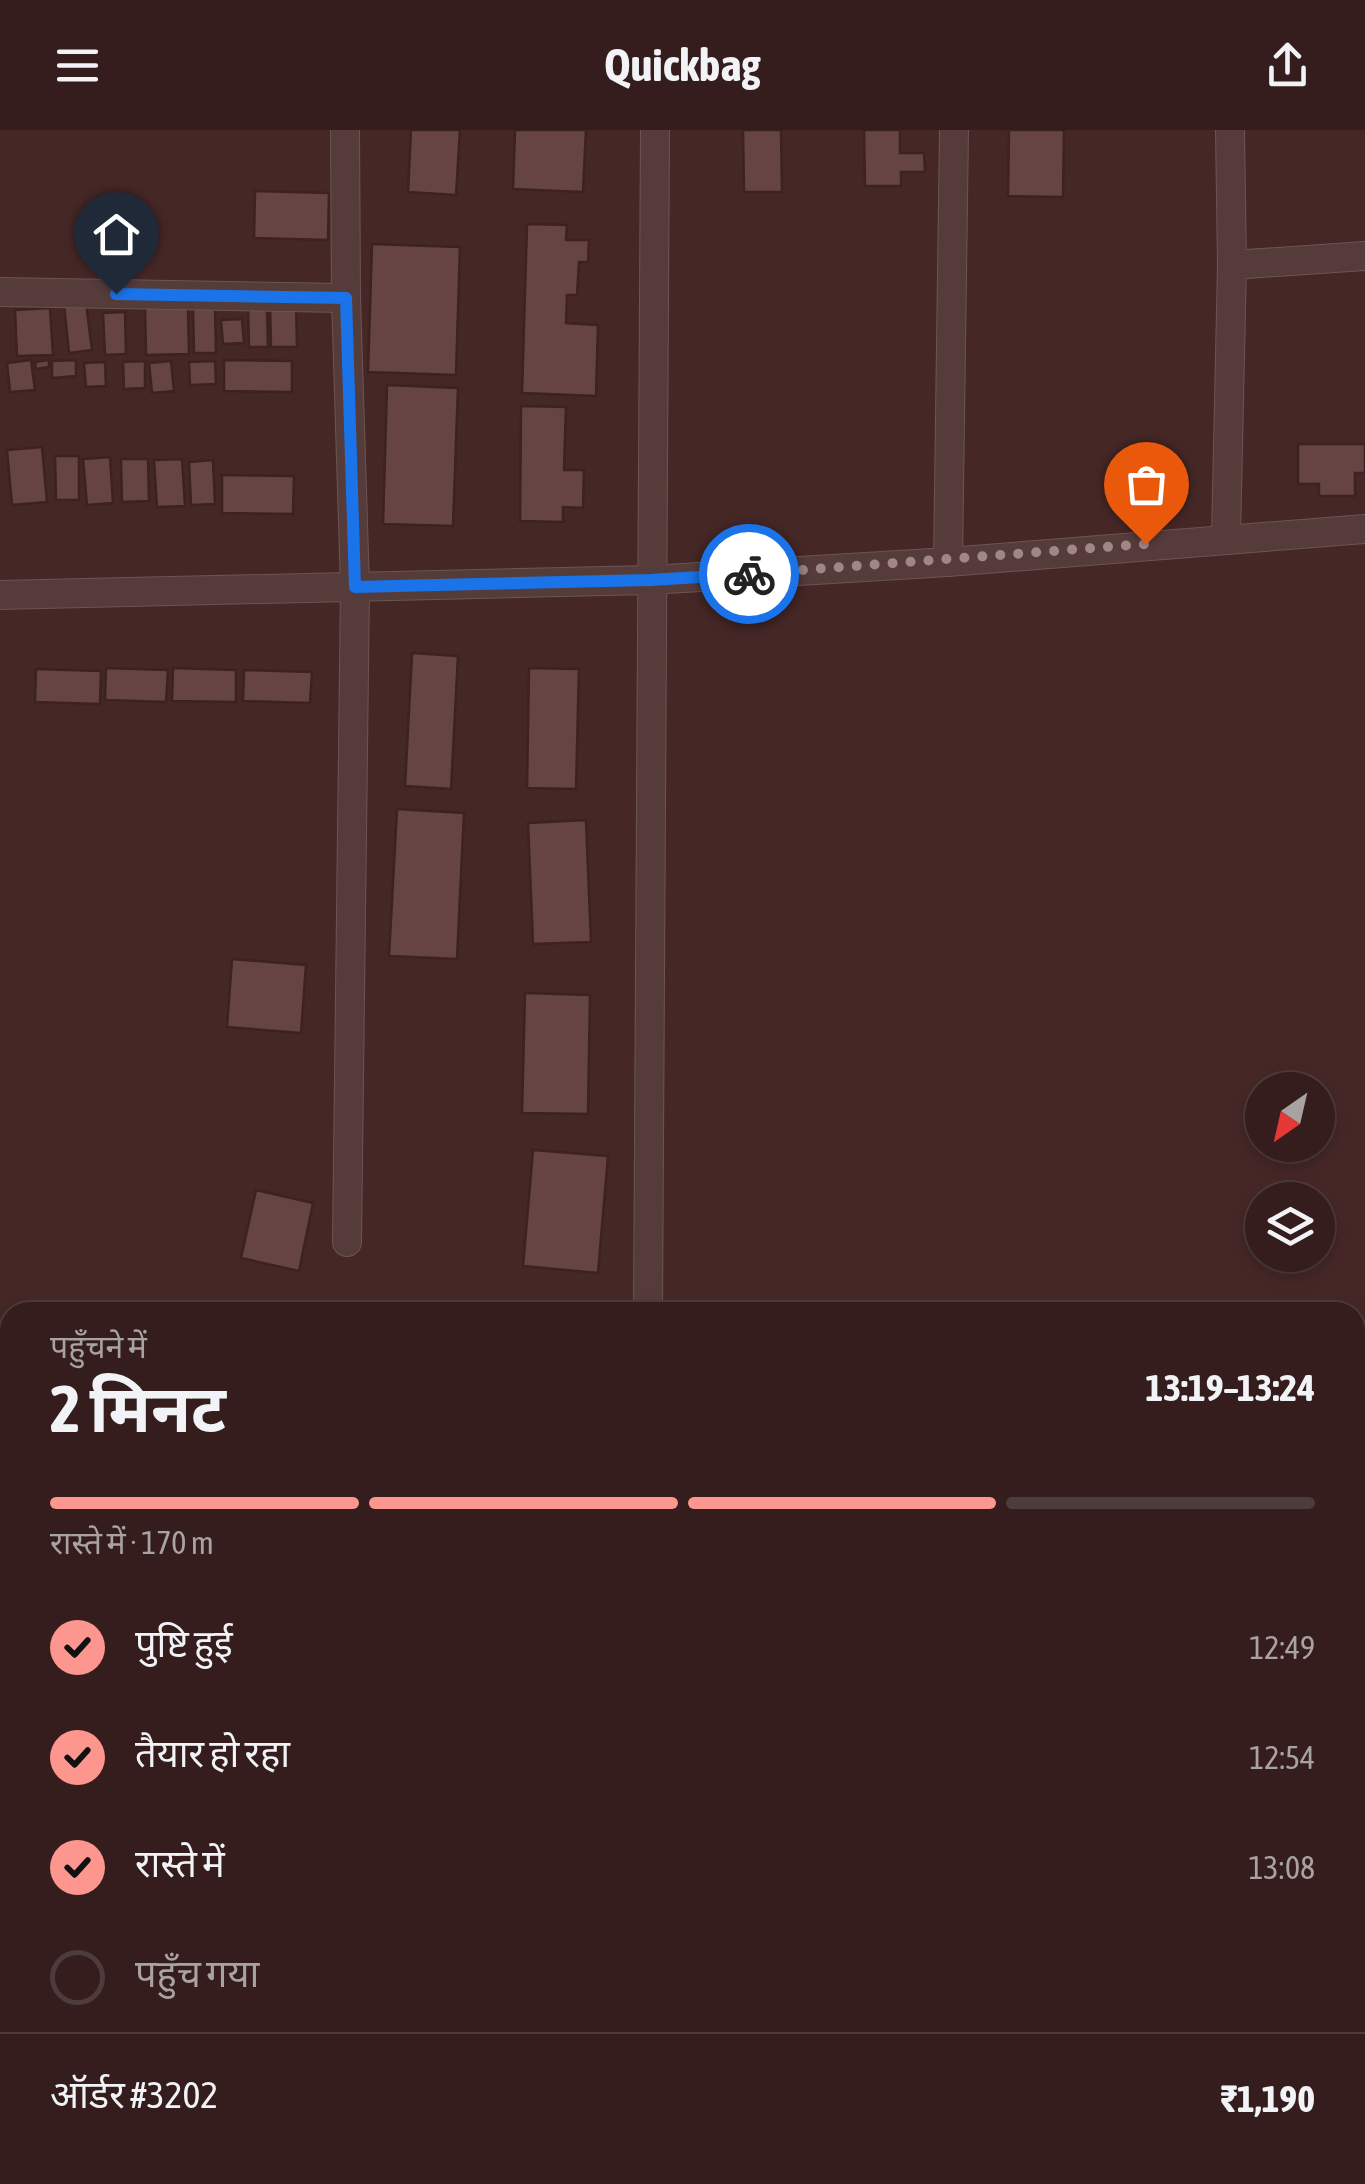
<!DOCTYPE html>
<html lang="hi">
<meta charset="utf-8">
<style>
:root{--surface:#341d1c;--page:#3c2625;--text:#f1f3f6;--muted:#a9a2a3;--line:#4e3b3b;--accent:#fd968f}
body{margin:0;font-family:"Asap Condensed","Noto Sans Devanagari",sans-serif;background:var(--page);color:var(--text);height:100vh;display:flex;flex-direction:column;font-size:38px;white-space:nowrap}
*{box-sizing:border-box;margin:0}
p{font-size:32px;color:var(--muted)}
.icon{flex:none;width:55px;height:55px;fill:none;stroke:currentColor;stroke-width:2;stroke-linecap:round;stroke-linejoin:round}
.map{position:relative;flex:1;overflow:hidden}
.panel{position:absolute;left:0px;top:1172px;width:1365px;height:882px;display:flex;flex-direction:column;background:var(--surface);border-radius:30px 30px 0 0;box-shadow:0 5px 15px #0003,0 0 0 2px var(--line)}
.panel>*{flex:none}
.needle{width:65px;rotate:214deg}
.tools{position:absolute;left:1245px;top:942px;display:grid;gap:20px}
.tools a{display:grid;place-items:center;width:90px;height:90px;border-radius:50%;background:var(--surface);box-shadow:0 5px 15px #0003,0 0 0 2px var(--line);font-size:50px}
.pin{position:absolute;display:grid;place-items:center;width:85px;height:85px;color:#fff;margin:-102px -42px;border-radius:50% 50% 50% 0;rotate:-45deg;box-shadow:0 0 10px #0007}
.pin .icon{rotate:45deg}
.courier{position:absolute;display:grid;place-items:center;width:100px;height:100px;margin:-50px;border:8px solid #1a73e8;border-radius:50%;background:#fff;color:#222;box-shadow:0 2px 12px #0007}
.headline em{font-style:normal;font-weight:700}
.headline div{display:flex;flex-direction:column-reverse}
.headline{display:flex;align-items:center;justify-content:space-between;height:170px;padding:0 50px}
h1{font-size:65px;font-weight:700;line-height:75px}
.bar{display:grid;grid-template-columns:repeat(4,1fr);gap:15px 10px;align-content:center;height:120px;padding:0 50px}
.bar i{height:12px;border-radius:8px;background:var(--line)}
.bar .current{background:var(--accent)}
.bar p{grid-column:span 4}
.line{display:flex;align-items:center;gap:25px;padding:0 50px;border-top:2px solid var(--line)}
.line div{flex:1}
ol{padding:0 50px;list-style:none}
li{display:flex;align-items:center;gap:30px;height:110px}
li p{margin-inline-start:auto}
li .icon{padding:10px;border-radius:50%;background:var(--accent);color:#111;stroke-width:4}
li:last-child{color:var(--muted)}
li i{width:55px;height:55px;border:5px solid var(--line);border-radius:50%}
header{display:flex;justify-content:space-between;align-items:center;height:130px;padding:0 50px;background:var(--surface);font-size:45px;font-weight:700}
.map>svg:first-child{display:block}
.building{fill:#654443;stroke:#3c2221;stroke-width:2.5}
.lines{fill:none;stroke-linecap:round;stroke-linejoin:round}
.minor-casing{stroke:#6c5554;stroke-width:30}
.minor{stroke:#553c3b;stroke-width:28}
.done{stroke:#9e8786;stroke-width:10;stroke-dasharray:0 18}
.route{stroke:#1a73e8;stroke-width:12}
</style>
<header><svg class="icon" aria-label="menu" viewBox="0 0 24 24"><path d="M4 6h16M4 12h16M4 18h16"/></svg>Quickbag<svg class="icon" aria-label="share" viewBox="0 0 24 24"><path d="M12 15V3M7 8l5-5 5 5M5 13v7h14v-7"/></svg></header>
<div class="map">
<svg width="1365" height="2054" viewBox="0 0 1365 2054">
<rect width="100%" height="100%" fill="#452726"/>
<!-- building -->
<g class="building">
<path d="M411,0H460L456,65L408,62Z"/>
<path d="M515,0H586L583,62L513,59Z"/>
<path d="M743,0H781L782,62H744Z"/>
<path d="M864,0H900V23H924L925,42H901V56H865Z"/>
<path d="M1009,0H1064L1063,67L1008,66Z"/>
<path d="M255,61L329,63L328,110L254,108Z"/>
<path d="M527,94L567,95L566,110H589L588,132H579L577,165H567L566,193L598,195L596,266L522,263Z"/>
<path d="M372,114L460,117L456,245L368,242Z"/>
<path d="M86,173L92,220L69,223L64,175Z"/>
<path d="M296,174L297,217H271L270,175Z"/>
<path d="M188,176L189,224L146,225L145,177Z"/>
<path d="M50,178L53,225L17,226L15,180Z"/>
<path d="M215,178L216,223H194L193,179Z"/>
<path d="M267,179L268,217H249L248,180Z"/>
<path d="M125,182L126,224L105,225L103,183Z"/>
<path d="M242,189L244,213L223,214L221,190Z"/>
<path d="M31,230L35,260L10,262L7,233Z"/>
<path d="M49,230V237L36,239L35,232Z"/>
<path d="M76,230V246L52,248V231Z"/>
<path d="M224,230L292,231V262L224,261Z"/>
<path d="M145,231V258L124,259L123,232Z"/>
<path d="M171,231L174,261L152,263L149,233Z"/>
<path d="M215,231L216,254L190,255L189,232Z"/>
<path d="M105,232L106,256L86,257L84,233Z"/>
<path d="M387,255L458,258L453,396L383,394Z"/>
<path d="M521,276L566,277L564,340H584L583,378L563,377V392L520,391Z"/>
<path d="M1298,314H1365V343H1355V366H1319V354H1298Z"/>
<path d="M42,317L47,372L12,375L7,320Z"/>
<path d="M55,326H79V370H56Z"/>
<path d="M110,327L113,373L87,375L83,329Z"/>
<path d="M121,329H148L149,371L122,372Z"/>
<path d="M182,329L185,376L157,377L154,330Z"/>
<path d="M213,330L215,374L191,375L189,332Z"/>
<path d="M222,345L294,346L293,384L222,383Z"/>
<path d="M412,523L458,526L451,659L405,656Z"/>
<path d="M106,538L168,540L166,572L105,570Z"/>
<path d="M173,538L236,540V572L172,571Z"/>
<path d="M529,538L579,539L576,659L527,658Z"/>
<path d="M36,539L101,541L100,574L35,572Z"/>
<path d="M244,540L312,542L310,573L243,571Z"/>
<path d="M397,679L464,683L457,829L389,826Z"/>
<path d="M586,690L591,812L533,814L528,693Z"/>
<path d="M232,829L306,835L301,903L227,897Z"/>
<path d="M525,863L590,865L588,984L522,983Z"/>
<path d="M533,1020L608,1026L598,1143L523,1136Z"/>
<path d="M256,1060L313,1073L299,1141L241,1128Z"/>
<path d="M1361,1591H1365V1670L1355,1669Z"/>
<path d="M725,2045H772L773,2054H726Z"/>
</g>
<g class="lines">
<defs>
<g id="minor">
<path d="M345,0L346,168L355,457L347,1112"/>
<path d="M1232,135L1365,126"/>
<path d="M0,162L346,168"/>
<path d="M1226,407L1232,135L1230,0"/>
<path d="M948,432L954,0"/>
<path d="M0,465L650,450L948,432L1365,399"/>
<path d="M648,1182L655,0"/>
<path d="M0,1492H10"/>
<path d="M0,1560H10"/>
<path d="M1355,1573L1365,1574"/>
<path d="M1355,1902H1365"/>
<path d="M270,2054V2045"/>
<path d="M628,2054V2045"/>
<path d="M1033,2054V2045"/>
</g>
</defs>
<!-- minor casing -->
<use href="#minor" class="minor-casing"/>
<!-- minor -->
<use href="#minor" class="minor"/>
</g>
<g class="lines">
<!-- done -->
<path class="done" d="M749,444L1146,414"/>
<!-- route -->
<path class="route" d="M116,164L346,168L355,457L650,450L749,444"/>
</g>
</svg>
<div class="tools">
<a><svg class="needle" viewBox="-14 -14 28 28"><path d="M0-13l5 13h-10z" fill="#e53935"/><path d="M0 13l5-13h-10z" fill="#a9a2a3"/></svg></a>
<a><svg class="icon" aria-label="layers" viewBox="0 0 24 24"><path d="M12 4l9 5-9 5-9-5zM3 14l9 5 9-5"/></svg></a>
</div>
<div class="pin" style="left:1146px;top:414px;background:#ea580c"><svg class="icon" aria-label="bag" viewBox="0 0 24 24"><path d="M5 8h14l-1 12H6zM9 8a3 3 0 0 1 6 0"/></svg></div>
<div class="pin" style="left:116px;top:164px;background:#1f2937"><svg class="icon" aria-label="home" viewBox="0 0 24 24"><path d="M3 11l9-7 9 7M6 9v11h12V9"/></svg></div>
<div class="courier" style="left:749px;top:444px"><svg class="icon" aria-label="bike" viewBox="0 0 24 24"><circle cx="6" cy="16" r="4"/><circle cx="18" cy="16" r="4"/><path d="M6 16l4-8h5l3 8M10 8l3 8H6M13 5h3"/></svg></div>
<section class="panel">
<div class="headline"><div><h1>2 मिनट</h1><p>पहुँचने में</p></div><em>13:19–13:24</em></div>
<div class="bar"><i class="current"></i><i class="current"></i><i class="current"></i><i></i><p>रास्ते में · 170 m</p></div>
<ol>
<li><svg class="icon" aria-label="check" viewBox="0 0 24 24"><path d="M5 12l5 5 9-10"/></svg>पुष्टि हुई<p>12:49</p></li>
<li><svg class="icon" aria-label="check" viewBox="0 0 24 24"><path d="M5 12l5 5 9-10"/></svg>तैयार हो रहा<p>12:54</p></li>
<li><svg class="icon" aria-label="check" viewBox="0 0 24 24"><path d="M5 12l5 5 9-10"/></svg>रास्ते में<p>13:08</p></li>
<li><i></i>पहुँच गया</li>
</ol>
<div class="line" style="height:130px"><div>ऑर्डर #3202</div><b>₹1,190</b></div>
</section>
</div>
